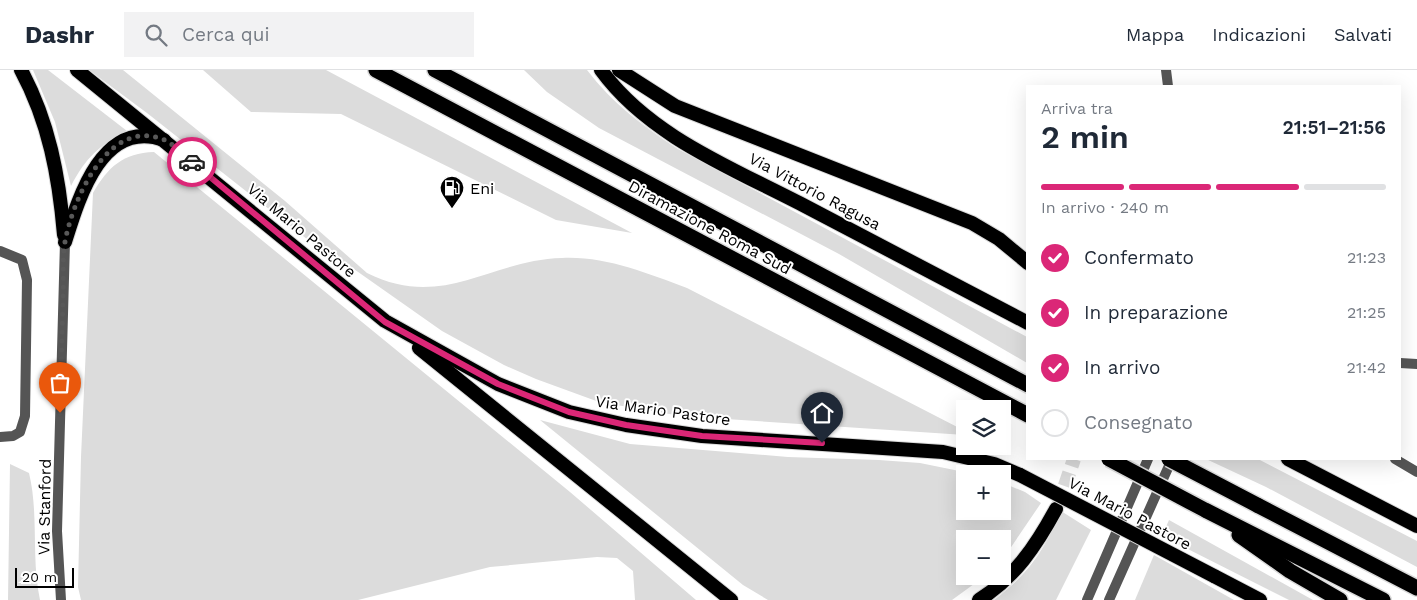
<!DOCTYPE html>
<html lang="it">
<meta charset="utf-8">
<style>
:root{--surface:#fff;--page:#f2f2f3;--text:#1f2937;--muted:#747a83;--line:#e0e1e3;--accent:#db2777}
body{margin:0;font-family:"Work Sans",sans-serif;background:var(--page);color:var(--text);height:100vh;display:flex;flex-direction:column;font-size:19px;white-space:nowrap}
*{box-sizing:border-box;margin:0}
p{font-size:16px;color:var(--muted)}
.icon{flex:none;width:28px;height:28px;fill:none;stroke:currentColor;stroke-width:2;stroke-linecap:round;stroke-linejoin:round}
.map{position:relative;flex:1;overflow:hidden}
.side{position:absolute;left:1026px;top:15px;width:375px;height:375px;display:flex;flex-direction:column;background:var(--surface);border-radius:0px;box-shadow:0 5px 20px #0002}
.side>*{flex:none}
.tools{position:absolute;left:956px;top:330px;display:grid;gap:10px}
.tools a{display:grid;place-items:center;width:55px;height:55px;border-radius:0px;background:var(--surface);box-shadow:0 5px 20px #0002;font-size:25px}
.scale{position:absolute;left:15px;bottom:12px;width:59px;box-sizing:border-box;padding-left:5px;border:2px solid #000;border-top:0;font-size:14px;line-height:18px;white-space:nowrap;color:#000;-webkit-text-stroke:4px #fff;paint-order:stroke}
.pin{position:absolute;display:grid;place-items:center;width:42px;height:42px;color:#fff;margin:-51px -21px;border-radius:50% 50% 50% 0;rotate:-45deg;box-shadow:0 0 5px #0007}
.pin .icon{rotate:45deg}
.courier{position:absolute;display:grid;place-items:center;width:50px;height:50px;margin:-25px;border:4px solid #db2777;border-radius:50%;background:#fff;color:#222;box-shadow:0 1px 6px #0007}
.headline em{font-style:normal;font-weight:600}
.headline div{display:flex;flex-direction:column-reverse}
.headline{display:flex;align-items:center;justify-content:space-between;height:85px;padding:0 15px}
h1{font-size:32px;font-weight:600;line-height:38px}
.bar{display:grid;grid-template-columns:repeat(4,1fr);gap:8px 5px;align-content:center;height:60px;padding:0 15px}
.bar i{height:6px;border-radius:4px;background:var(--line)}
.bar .selected{background:var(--accent)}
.bar p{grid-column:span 4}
ol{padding:0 15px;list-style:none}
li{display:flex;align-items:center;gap:15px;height:55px}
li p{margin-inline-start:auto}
li .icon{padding:5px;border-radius:50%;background:var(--accent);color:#fff;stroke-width:4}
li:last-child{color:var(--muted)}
li i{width:28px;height:28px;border:2px solid var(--line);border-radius:50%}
header{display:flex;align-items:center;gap:30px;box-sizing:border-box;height:70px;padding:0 25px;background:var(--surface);border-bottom:1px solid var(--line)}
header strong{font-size:24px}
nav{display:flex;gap:28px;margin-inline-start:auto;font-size:18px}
.search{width:350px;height:45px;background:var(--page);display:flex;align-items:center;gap:12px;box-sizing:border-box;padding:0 18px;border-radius:0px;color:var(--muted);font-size:19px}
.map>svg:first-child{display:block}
.green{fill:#dcdcdc}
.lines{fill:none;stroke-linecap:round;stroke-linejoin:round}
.trunk-tunnel{stroke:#d9d9d9;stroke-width:14;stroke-dasharray:14 7;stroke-linecap:butt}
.trunk-casing{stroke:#dbdbdb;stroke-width:16}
.motorway-casing{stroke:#dbdbdb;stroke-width:18}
.minor{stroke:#555;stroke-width:10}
.tertiary{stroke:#555;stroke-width:10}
.trunk{stroke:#000;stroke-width:14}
.motorway{stroke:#000;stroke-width:15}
.trunk-bridge-casing{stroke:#dbdbdb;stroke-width:16;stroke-linecap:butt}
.motorway-bridge-casing{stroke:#dbdbdb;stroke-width:18;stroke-linecap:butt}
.trunk-bridge{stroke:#000;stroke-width:14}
.motorway-bridge{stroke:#000;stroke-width:15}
.done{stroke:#595959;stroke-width:5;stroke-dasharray:0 9}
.route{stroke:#db2777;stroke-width:6}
.labels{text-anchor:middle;stroke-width:4;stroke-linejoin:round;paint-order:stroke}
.poi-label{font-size:16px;fill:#000;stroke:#fff;text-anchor:start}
.street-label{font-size:16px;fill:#000;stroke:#fff}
</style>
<header>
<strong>Dashr</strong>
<div class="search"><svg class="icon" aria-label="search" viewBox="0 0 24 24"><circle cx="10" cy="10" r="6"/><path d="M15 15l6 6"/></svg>Cerca qui</div>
<nav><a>Mappa</a><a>Indicazioni</a><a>Salvati</a></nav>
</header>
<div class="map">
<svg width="1417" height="530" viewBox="0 0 1417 530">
<rect width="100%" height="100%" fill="#fff"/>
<!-- green -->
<g class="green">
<path d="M33,0H48L127,61C99,76 86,87 71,116L55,52Z"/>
<path d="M89,0H123L285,131L367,203C443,241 489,190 562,188C606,186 646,203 687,218L965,361V365L681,346L599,332L536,309L504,295L442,261L351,197L317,177L147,43Z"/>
<path d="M203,0H326L632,163L556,150L341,44L251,42Z"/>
<path d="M524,0H587C612,33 644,57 678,79L1027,267V293L839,184L599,58L547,22Z"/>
<path d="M154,82L570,422L696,530H635L633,501L617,488L597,487L490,497L358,530H81L78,517L81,387L93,123C108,97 123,83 154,82Z"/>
<path d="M540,350L630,374L788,387L879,390L920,393L974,404H965V441H1002L1003,413L1025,422L1041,433L1003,489L1002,469H965V506H985L952,530H768L743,515Z"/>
<path d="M1206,389H1258L1417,471V497L1266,417Z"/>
<path d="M10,394L29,403C39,444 31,488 40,530H8Z"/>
<path d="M1061,441L1091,460L1056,530H994C1029,503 1044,481 1061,441Z"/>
<path d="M1169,450L1313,530H1289L1162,466Z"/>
<path d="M1154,485L1234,530H1135Z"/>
</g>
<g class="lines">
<!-- trunk-tunnel -->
<path class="trunk-tunnel" d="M1058,436L1074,389"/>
<defs>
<g id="trunk">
<path d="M21,0C49,52 59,106 64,165"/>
<path d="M77,0L385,251L498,314L569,342L626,355L702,366L943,382L994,394L1020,405"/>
<path d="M601,0C649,66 732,98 803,135C878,174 953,213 1028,253"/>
<path d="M619,0L675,36L972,153L999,169L1028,193"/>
<path d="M65,172C78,130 102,47 164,70"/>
<path d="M419,278L731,530"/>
<path d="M1288,389L1417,456"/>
<path d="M1214,506L1260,530"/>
<path d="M979,530C1015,507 1036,476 1056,439"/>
</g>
<g id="motorway">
<path d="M376,0L1028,345"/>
<path d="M435,0L1028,315"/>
<path d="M1257,435L1417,518"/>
<path d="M1205,440L1383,530"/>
<path d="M1239,465L1290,501L1340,530"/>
</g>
</defs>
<!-- trunk casing -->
<use href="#trunk" class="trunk-casing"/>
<!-- motorway casing -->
<use href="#motorway" class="motorway-casing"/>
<!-- minor -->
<g class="minor">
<path d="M0,181L22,190L27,210L25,346L20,362L13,366L0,367"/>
<path d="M1400,293L1417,294"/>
<path d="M1395,389L1417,402"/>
</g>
<!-- tertiary -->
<g class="tertiary">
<path d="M1166,0L1168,16"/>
<path d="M61,530L57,461L65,172"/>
<path d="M1087,530L1148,389"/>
<path d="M1109,530L1172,389"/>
</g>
<!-- trunk -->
<use href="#trunk" class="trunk"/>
<!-- motorway -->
<use href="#motorway" class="motorway"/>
<defs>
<path id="trunk-bridge" d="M1020,405L1214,506"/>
<g id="motorway-bridge">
<path d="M1109,389L1205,440"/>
<path d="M1169,389L1257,435"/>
</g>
</defs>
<!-- trunk-bridge casing -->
<use href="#trunk-bridge" class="trunk-bridge-casing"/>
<!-- motorway-bridge casing -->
<use href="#motorway-bridge" class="motorway-bridge-casing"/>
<!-- trunk-bridge -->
<use href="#trunk-bridge" class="trunk-bridge"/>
<!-- motorway-bridge -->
<use href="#motorway-bridge" class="motorway-bridge"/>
</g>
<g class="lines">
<!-- done -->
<path class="done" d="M60,343C61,304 62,265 63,225C64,208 62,189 65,172C72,132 107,48 162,69C173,73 184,85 192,92"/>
<!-- route -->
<path class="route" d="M192,92L385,252L498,314L569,342L626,355L702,366L822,373"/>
</g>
<!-- icons -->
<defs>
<symbol id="fuel-pin" viewBox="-11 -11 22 30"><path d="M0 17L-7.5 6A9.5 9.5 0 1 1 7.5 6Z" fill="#000" stroke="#fff"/><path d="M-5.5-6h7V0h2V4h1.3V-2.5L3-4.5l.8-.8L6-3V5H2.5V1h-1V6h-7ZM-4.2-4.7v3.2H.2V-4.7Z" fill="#fff"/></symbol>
</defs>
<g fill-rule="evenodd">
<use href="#fuel-pin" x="438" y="104" width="28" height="38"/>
</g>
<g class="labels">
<!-- poi labels -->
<g class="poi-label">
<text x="470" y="124">Eni</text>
</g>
<!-- street labels -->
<g class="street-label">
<text transform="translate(815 121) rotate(28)" y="6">Via Vittorio Ragusa</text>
<text transform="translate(710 157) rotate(28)" y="6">Diramazione Roma Sud</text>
<text transform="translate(302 160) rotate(40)" y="6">Via Mario Pastore</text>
<text transform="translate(663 340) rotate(8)" y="6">Via Mario Pastore</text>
<text transform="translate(44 437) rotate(-89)" y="6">Via Stanford</text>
<text transform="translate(1130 443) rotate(28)" y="6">Via Mario Pastore</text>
</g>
</g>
</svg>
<div class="tools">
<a><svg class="icon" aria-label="layers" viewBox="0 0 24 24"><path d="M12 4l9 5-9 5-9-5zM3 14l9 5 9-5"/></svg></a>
<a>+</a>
<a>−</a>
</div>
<div class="scale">20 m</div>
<div class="pin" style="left:60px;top:343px;background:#ea580c"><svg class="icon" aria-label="bag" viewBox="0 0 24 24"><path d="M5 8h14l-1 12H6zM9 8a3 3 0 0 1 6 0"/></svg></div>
<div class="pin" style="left:822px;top:373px;background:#1f2937"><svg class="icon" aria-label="home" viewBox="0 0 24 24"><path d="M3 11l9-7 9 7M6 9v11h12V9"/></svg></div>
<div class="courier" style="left:192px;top:92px"><svg class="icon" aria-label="car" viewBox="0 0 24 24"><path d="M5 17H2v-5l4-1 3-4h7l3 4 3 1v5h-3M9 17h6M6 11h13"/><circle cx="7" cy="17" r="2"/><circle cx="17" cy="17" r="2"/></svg></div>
<section class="side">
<div class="headline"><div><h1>2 min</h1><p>Arriva tra</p></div><em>21:51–21:56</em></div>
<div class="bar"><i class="selected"></i><i class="selected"></i><i class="selected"></i><i></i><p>In arrivo · 240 m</p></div>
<ol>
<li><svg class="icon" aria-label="check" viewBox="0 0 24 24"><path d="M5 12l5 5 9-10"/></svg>Confermato<p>21:23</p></li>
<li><svg class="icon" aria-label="check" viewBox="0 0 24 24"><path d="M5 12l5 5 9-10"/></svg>In preparazione<p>21:25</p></li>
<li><svg class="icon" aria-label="check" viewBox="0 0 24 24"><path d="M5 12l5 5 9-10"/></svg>In arrivo<p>21:42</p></li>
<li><i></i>Consegnato</li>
</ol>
</section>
</div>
